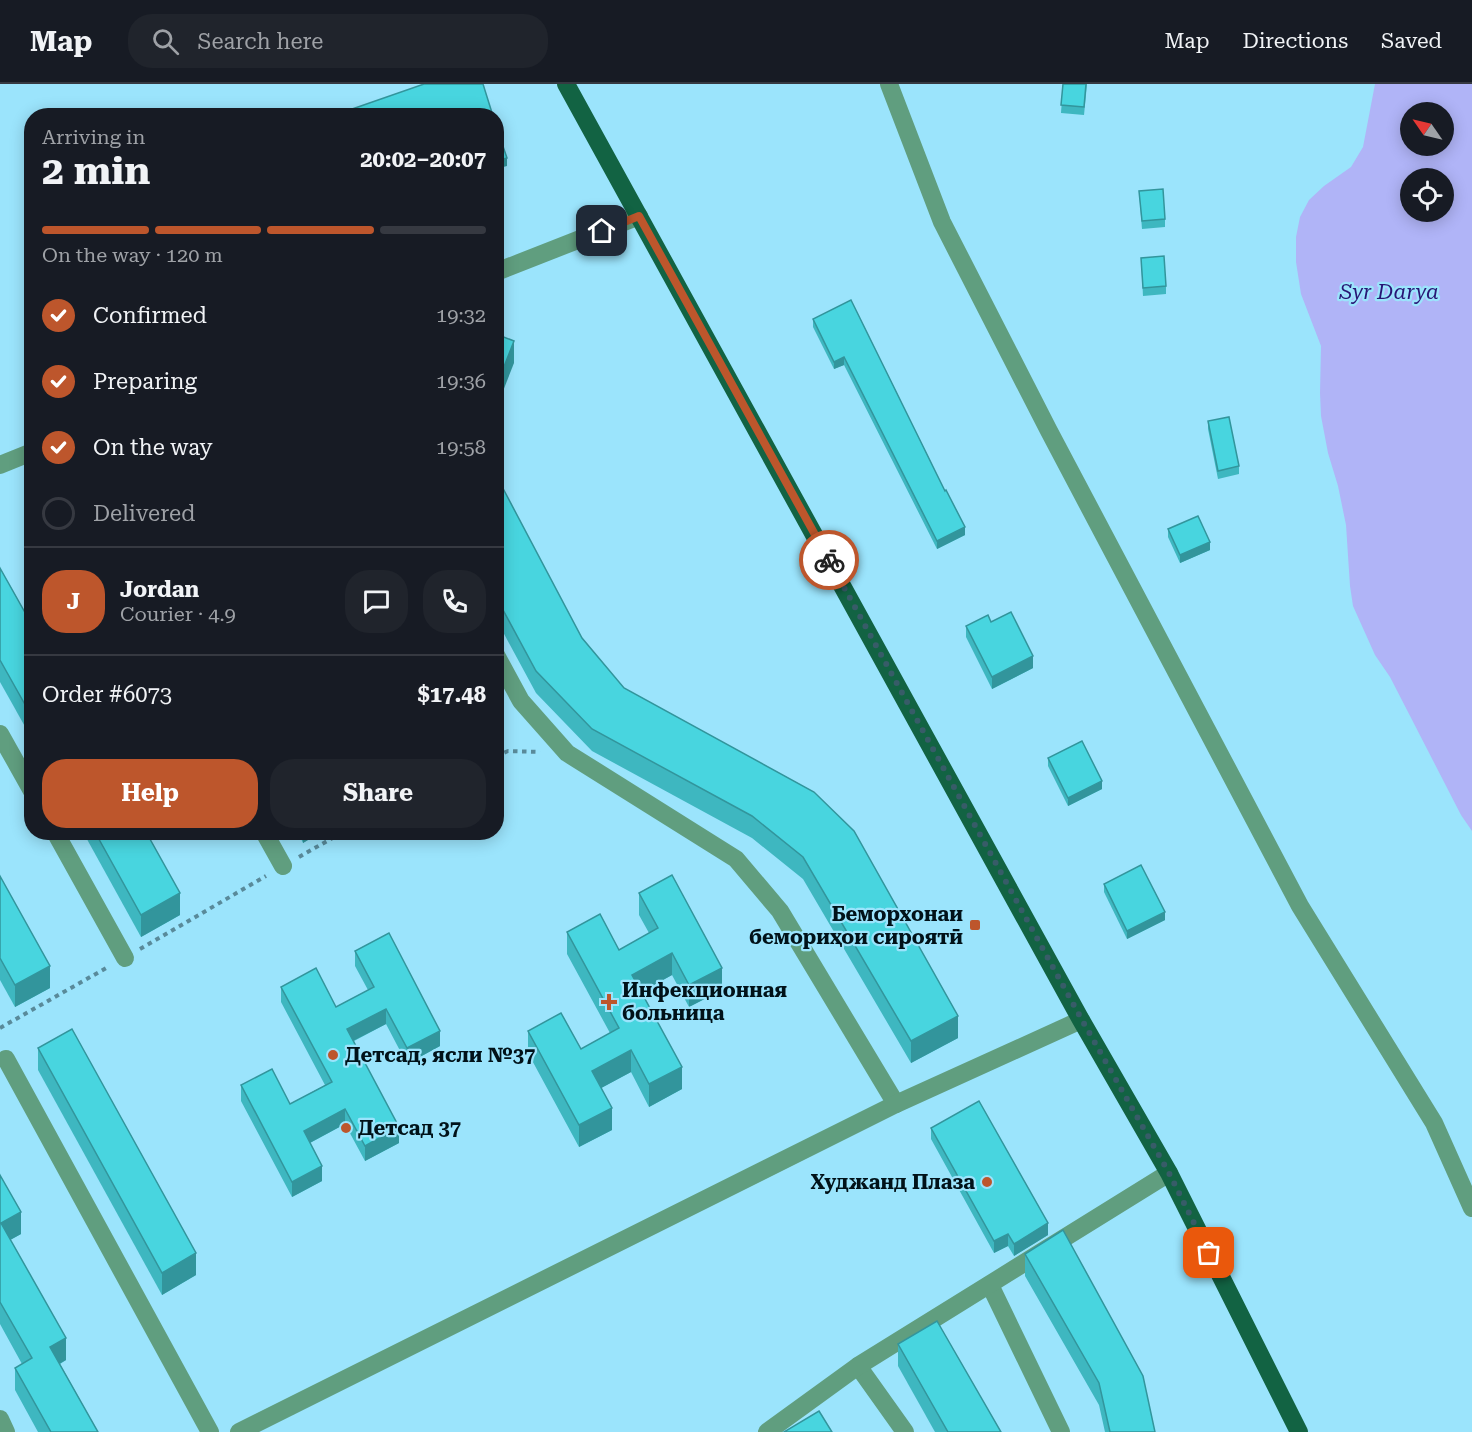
<!DOCTYPE html>
<meta charset="utf-8">
<style>
:root{--surface:#171b24;--page:#20242c;--text:#f1f3f6;--muted:#9ea1a6;--line:#363941;--accent:#bd562c}
body{margin:0;font-family:"Roboto Serif",serif;background:var(--page);color:var(--text);height:100vh;display:flex;flex-direction:column;font-size:22px;white-space:nowrap}
*{box-sizing:border-box;margin:0}
p{font-size:20px;color:var(--muted)}
.icon{flex:none;width:33px;height:33px;fill:none;stroke:currentColor;stroke-width:2;stroke-linecap:round;stroke-linejoin:round}
.map{position:relative;flex:1;overflow:hidden}
.sheet{position:absolute;left:24px;top:24px;width:480px;height:732px;display:flex;flex-direction:column;background:var(--surface);border-radius:24px;box-shadow:0 3px 15px #0003}
.sheet>*{flex:none}
.needle{width:39px;rotate:304deg}
.tools{position:absolute;left:1400px;top:18px;display:grid;gap:12px}
.tools a{display:grid;place-items:center;width:54px;height:54px;border-radius:50%;background:var(--surface);box-shadow:0 3px 15px #0003;font-size:30px}
.pin{position:absolute;display:grid;place-items:center;width:51px;height:51px;color:#fff;margin:-26px;border-radius:12px;box-shadow:0 3px 9px #0006}
.courier{position:absolute;display:grid;place-items:center;width:60px;height:60px;margin:-30px;border:4px solid #bd562c;border-radius:50%;background:#fff;color:#222;box-shadow:0 2px 8px #0007}
.head em{font-style:normal;font-weight:700}
.head div{display:flex;flex-direction:column-reverse}
.head{display:flex;align-items:center;justify-content:space-between;height:102px;padding:0 18px}
h1{font-size:39px;font-weight:700;line-height:45px}
.bar{display:grid;grid-template-columns:repeat(4,1fr);gap:9px 6px;align-content:center;height:72px;padding:0 18px}
.bar i{height:8px;border-radius:4px;background:var(--line)}
.bar .current{background:var(--accent)}
.bar p{grid-column:span 4}
.line{display:flex;align-items:center;gap:15px;padding:0 18px;border-top:2px solid var(--line)}
.line div{flex:1}
.round{display:grid;place-items:center;flex:none;width:63px;height:63px;border-radius:24px;background:var(--page)}
ol{padding:0 18px;list-style:none}
li{display:flex;align-items:center;gap:18px;height:66px}
li p{margin-inline-start:auto}
li .icon{padding:6px;border-radius:50%;background:var(--accent);color:#fff;stroke-width:4}
li:last-child{color:var(--muted)}
li i{width:33px;height:33px;border:3px solid var(--line);border-radius:50%}
.cta{display:flex;gap:12px;margin-top:auto;padding:12px 18px}
.cta a{flex:1;height:69px;border-radius:24px;background:var(--accent);color:#fff;font-size:24px;font-weight:700;line-height:69px;text-align:center}
.cta a+a{background:var(--page);color:var(--text)}
header{display:flex;align-items:center;gap:36px;box-sizing:border-box;height:84px;padding:0 30px;background:var(--surface);border-bottom:2px solid var(--line)}
header strong{font-size:28px}
nav{display:flex;gap:33px;margin-inline-start:auto;font-size:21px}
.search{width:420px;height:54px;background:var(--page);display:flex;align-items:center;gap:15px;box-sizing:border-box;padding:0 21px;border-radius:24px;color:var(--muted);font-size:22px}
.map>svg:first-child{display:block}
.water{fill:#b0b4f7;fill-rule:evenodd}
.lines{fill:none;stroke-linecap:round;stroke-linejoin:round}
.path{stroke:#598a9a;stroke-width:4;stroke-dasharray:4.5 4.5;stroke-linecap:butt}
.minor{stroke:#609e7f;stroke-width:18}
.major{stroke:#126343;stroke-width:18}
.wall{fill:#3eb7c0}
.shaded-wall{fill:#32959c}
.building{fill:#48d5df;stroke:#32959c;stroke-width:1.5}
.done{stroke:#375c68;stroke-width:6;stroke-dasharray:0 10.8}
.route{stroke:#bd562c;stroke-width:8}
.poi-dot{fill:#bd562c;stroke:#9be4fc;stroke-width:2}
.labels{text-anchor:middle;stroke-width:4.5;stroke-linejoin:round;paint-order:stroke}
.poi-label{font-size:20px;font-weight:bold;fill:#011219;stroke:#9be4fc;text-anchor:start}
.water-label{font-size:21px;font-style:italic;fill:#281674;stroke:#9be4fc}
</style>
<header>
<strong>Map</strong>
<div class="search"><svg class="icon" aria-label="search" viewBox="0 0 24 24"><circle cx="10" cy="10" r="6"/><path d="M15 15l6 6"/></svg>Search here</div>
<nav><a>Map</a><a>Directions</a><a>Saved</a></nav>
</header>
<div class="map">
<svg width="1472" height="1348" viewBox="0 0 1472 1348">
<rect width="100%" height="100%" fill="#9be4fc"/>
<!-- water -->
<path class="water" d="M1375,0H1472V747L1461,731L1390,593L1375,571L1353,522L1350,502L1346,441L1338,402L1328,369L1321,332L1320,309L1321,262L1301,210L1296,178V153L1300,133L1309,116L1324,102L1351,83L1363,63ZM1410,28H1443V62H1410ZM1410,94H1443V128H1410Z"/>
<g class="lines">
<!-- path -->
<g class="path">
<path d="M496,672L508,667L540,668"/>
<path d="M299,773L343,748"/>
<path d="M140,865L266,792"/>
<path d="M0,944L108,883"/>
</g>
<!-- minor -->
<g class="minor">
<path d="M889,0L942,138L1049,347L1300,822L1434,1039L1472,1124"/>
<path d="M496,188L639,132"/>
<path d="M0,381L32,368"/>
<path d="M496,571L521,617L567,669L736,775L780,827L896,1020"/>
<path d="M0,650L32,707"/>
<path d="M55,748L125,874"/>
<path d="M264,748L283,782"/>
<path d="M6,975L210,1348"/>
<path d="M990,1201L1061,1348"/>
<path d="M858,1282L905,1348"/>
<path d="M0,1335L6,1348"/>
<path d="M239,1348L896,1020L1081,936"/>
<path d="M767,1348L858,1282L1169,1089"/>
</g>
<!-- major -->
<path class="major" d="M566,0L1081,936L1169,1089L1299,1348"/>
</g>
<!-- wall -->
<g class="wall">
<path d="M1063,0H1087L1084,31L1061,29Z"/>
<path d="M1139,107L1165,135V143L1142,145Z"/>
<path d="M1141,174L1166,202V210L1143,212Z"/>
<path d="M851,216L945,407L965,451L937,465L844,281L834,285L813,243V235Z"/>
<path d="M1208,337L1239,382V390L1218,395L1208,345Z"/>
<path d="M496,396L582,554L624,604L814,708L958,954L911,979L803,795L752,754L592,667L536,609L496,535Z"/>
<path d="M1168,445L1210,466L1180,479L1168,453Z"/>
<path d="M0,484L32,541V655L0,598Z"/>
<path d="M991,538L1033,584L992,605L966,553V542Z"/>
<path d="M1048,674L1102,705L1068,722L1048,682Z"/>
<path d="M83,748H146L180,831L141,853Z"/>
<path d="M298,748H321L303,759Z"/>
<path d="M0,792L50,904L15,923L0,896Z"/>
<path d="M1104,800L1165,836L1127,855L1104,808Z"/>
<path d="M639,809L722,906L689,923L672,891L641,908L682,1005L649,1023L631,988L601,1004L612,1046L579,1063L528,969V947L581,965L610,949L567,870V848L619,866L649,849L639,831Z"/>
<path d="M355,867L440,962L407,980L386,940L354,957L399,1059L365,1077L345,1040L310,1059L322,1097L292,1113L241,1017V1001L290,1020L325,1001L281,918V903L336,923L368,906L355,882Z"/>
<path d="M38,964L196,1191L162,1211L38,986Z"/>
<path d="M931,1044L1048,1151L1014,1172L1008,1162L994,1169L931,1055Z"/>
<path d="M0,1091L21,1150L10,1156L66,1276L60,1280L98,1348H38L15,1306V1284L22,1280L0,1240Z"/>
<path d="M1025,1170L1155,1348H1105L1099,1321L1025,1192Z"/>
<path d="M898,1260L1001,1348H935L898,1282Z"/>
</g>
<!-- shaded-wall -->
<g class="shaded-wall">
<path d="M507,74V82L496,85V77Z"/>
<path d="M514,257V279L496,325V303Z"/>
<path d="M844,273V281L834,285V278Z"/>
<path d="M965,443V451L937,465V457Z"/>
<path d="M1210,458V466L1180,479V471Z"/>
<path d="M1033,572V584L992,605V593Z"/>
<path d="M1102,697V705L1068,722V714Z"/>
<path d="M303,748H321L303,759Z"/>
<path d="M180,809V831L141,853V831Z"/>
<path d="M1165,828V836L1127,855V847Z"/>
<path d="M672,869V891L632,913V891Z"/>
<path d="M50,882V904L15,923V901Z"/>
<path d="M722,884V906L689,923V901Z"/>
<path d="M386,925V940L347,960V945Z"/>
<path d="M958,932V954L911,979V957Z"/>
<path d="M440,947V962L407,980V964Z"/>
<path d="M631,966V988L592,1009V987Z"/>
<path d="M682,983V1005L649,1023V1000Z"/>
<path d="M612,1024V1046L579,1063V1041Z"/>
<path d="M345,1025V1040L304,1062V1047Z"/>
<path d="M399,1043V1059L365,1077V1062Z"/>
<path d="M322,1082V1097L292,1113V1098Z"/>
<path d="M21,1128V1150L1,1161V1139Z"/>
<path d="M1048,1139V1151L1014,1172V1160Z"/>
<path d="M1008,1150V1162L994,1169V1157Z"/>
<path d="M196,1169V1191L162,1211V1189Z"/>
<path d="M66,1254V1276L50,1285V1263Z"/>
</g>
<!-- building -->
<g class="building">
<path d="M424,0H483L493,32H332Z"/>
<path d="M1063,0H1086L1084,23L1061,21Z"/>
<path d="M496,42L507,74L496,77Z"/>
<path d="M1163,105L1165,135L1142,137L1139,107Z"/>
<path d="M1164,172L1166,202L1143,204L1141,174Z"/>
<path d="M851,216L945,407L946,406L965,443L937,457L844,273L834,278L813,235Z"/>
<path d="M496,250L514,257L496,303Z"/>
<path d="M1229,333L1239,382L1218,387L1208,337Z"/>
<path d="M498,395L582,554L624,604L814,708L854,747L958,932L911,957L803,773L752,732L592,645L536,587L496,513V396Z"/>
<path d="M1198,432L1210,458L1180,471L1168,445Z"/>
<path d="M0,484L32,541V633L0,576Z"/>
<path d="M1011,528L1033,572L992,593L966,542L988,531L991,538Z"/>
<path d="M1082,657L1102,697L1068,714L1048,674Z"/>
<path d="M95,748H146L180,809L141,831Z"/>
<path d="M1141,781L1165,828L1127,847L1104,800Z"/>
<path d="M672,791L722,884L689,901L672,869L632,891L682,983L649,1000L631,966L592,987L612,1024L579,1041L528,947L561,929L581,965L619,944L567,848L600,830L619,866L658,844L639,809Z"/>
<path d="M0,792L50,882L15,901L0,874Z"/>
<path d="M389,849L440,947L407,964L386,925L347,945L399,1043L365,1062L345,1025L304,1047L322,1082L292,1098L241,1001L272,985L290,1020L332,998L281,903L316,884L336,923L374,903L355,867Z"/>
<path d="M72,945L196,1169L162,1189L38,964Z"/>
<path d="M979,1017L1048,1139L1014,1160L1008,1150L994,1157L931,1044Z"/>
<path d="M0,1091L21,1128L1,1139L66,1254L50,1263L98,1348H51L15,1284L32,1274L0,1218Z"/>
<path d="M1063,1146L1143,1292L1155,1348H1110L1099,1299L1025,1170Z"/>
<path d="M937,1237L1001,1348H948L898,1260Z"/>
<path d="M819,1327L832,1348H784Z"/>
</g>
<g class="lines">
<!-- done -->
<path class="done" d="M829,476L1082,936L1169,1089L1209,1169"/>
<!-- route -->
<path class="route" d="M602,147L639,132L829,476"/>
</g>
<!-- markers -->
<g class="poi-dot">
<rect x="969" y="835" width="12" height="12" rx="3"/>
<path d="M606 909h6v6h6v6h-6v6h-6v-6h-6v-6h6z"/>
<circle cx="333" cy="971" r="6"/>
<circle cx="346" cy="1044" r="6"/>
<circle cx="987" cy="1098" r="6"/>
</g>
<g class="labels">
<!-- poi labels -->
<g class="poi-label">
<text x="963" y="837" text-anchor="end">Беморхонаи<tspan x="963" dy="23">бемориҳои сироятӣ</tspan></text>
<text x="622" y="913">Инфекционная<tspan x="622" dy="23">больница</tspan></text>
<text x="345" y="978">Детсад, ясли №37</text>
<text x="358" y="1051">Детсад 37</text>
<text x="975" y="1105" text-anchor="end">Худжанд Плаза</text>
</g>
<!-- water labels -->
<g class="water-label">
<text x="1389" y="215">Syr Darya</text>
</g>
</g>
</svg>
<div class="tools">
<a><svg class="needle" viewBox="-14 -14 28 28"><path d="M0-13l5 13h-10z" fill="#e53935"/><path d="M0 13l5-13h-10z" fill="#9ea1a6"/></svg></a>
<a><svg class="icon" aria-label="locate" viewBox="0 0 24 24"><circle cx="12" cy="12" r="6"/><path d="M12 2v4M12 18v4M2 12h4M18 12h4"/></svg></a>
</div>
<div class="pin" style="left:1209px;top:1169px;background:#ea580c"><svg class="icon" aria-label="bag" viewBox="0 0 24 24"><path d="M5 8h14l-1 12H6zM9 8a3 3 0 0 1 6 0"/></svg></div>
<div class="pin" style="left:602px;top:147px;background:#1f2937"><svg class="icon" aria-label="home" viewBox="0 0 24 24"><path d="M3 11l9-7 9 7M6 9v11h12V9"/></svg></div>
<div class="courier" style="left:829px;top:476px"><svg class="icon" aria-label="bike" viewBox="0 0 24 24"><circle cx="6" cy="16" r="4"/><circle cx="18" cy="16" r="4"/><path d="M6 16l4-8h5l3 8M10 8l3 8H6M13 5h3"/></svg></div>
<section class="sheet">
<div class="head"><div><h1>2 min</h1><p>Arriving in</p></div><em>20:02–20:07</em></div>
<div class="bar"><i class="current"></i><i class="current"></i><i class="current"></i><i></i><p>On the way · 120 m</p></div>
<ol>
<li><svg class="icon" aria-label="check" viewBox="0 0 24 24"><path d="M5 12l5 5 9-10"/></svg>Confirmed<p>19:32</p></li>
<li><svg class="icon" aria-label="check" viewBox="0 0 24 24"><path d="M5 12l5 5 9-10"/></svg>Preparing<p>19:36</p></li>
<li><svg class="icon" aria-label="check" viewBox="0 0 24 24"><path d="M5 12l5 5 9-10"/></svg>On the way<p>19:58</p></li>
<li><i></i>Delivered</li>
</ol>
<div class="line" style="height:108px"><b class="round" style="background:var(--accent);color:#fff">J</b><div><b>Jordan</b><p>Courier · 4.9</p></div><a class="round"><svg class="icon" aria-label="chat" viewBox="0 0 24 24"><path d="M4 5h16v11H9l-5 4z"/></svg></a><a class="round"><svg class="icon" aria-label="phone" viewBox="0 0 24 24"><path d="M5 4h4l2 5-3 2q2 4 5 5l2-3 5 2v4C11 20 4 13 5 4z"/></svg></a></div>
<div class="line" style="height:78px"><div>Order #6073</div><b>$17.48</b></div>
<div class="cta"><a>Help</a><a>Share</a></div>
</section>
</div>
